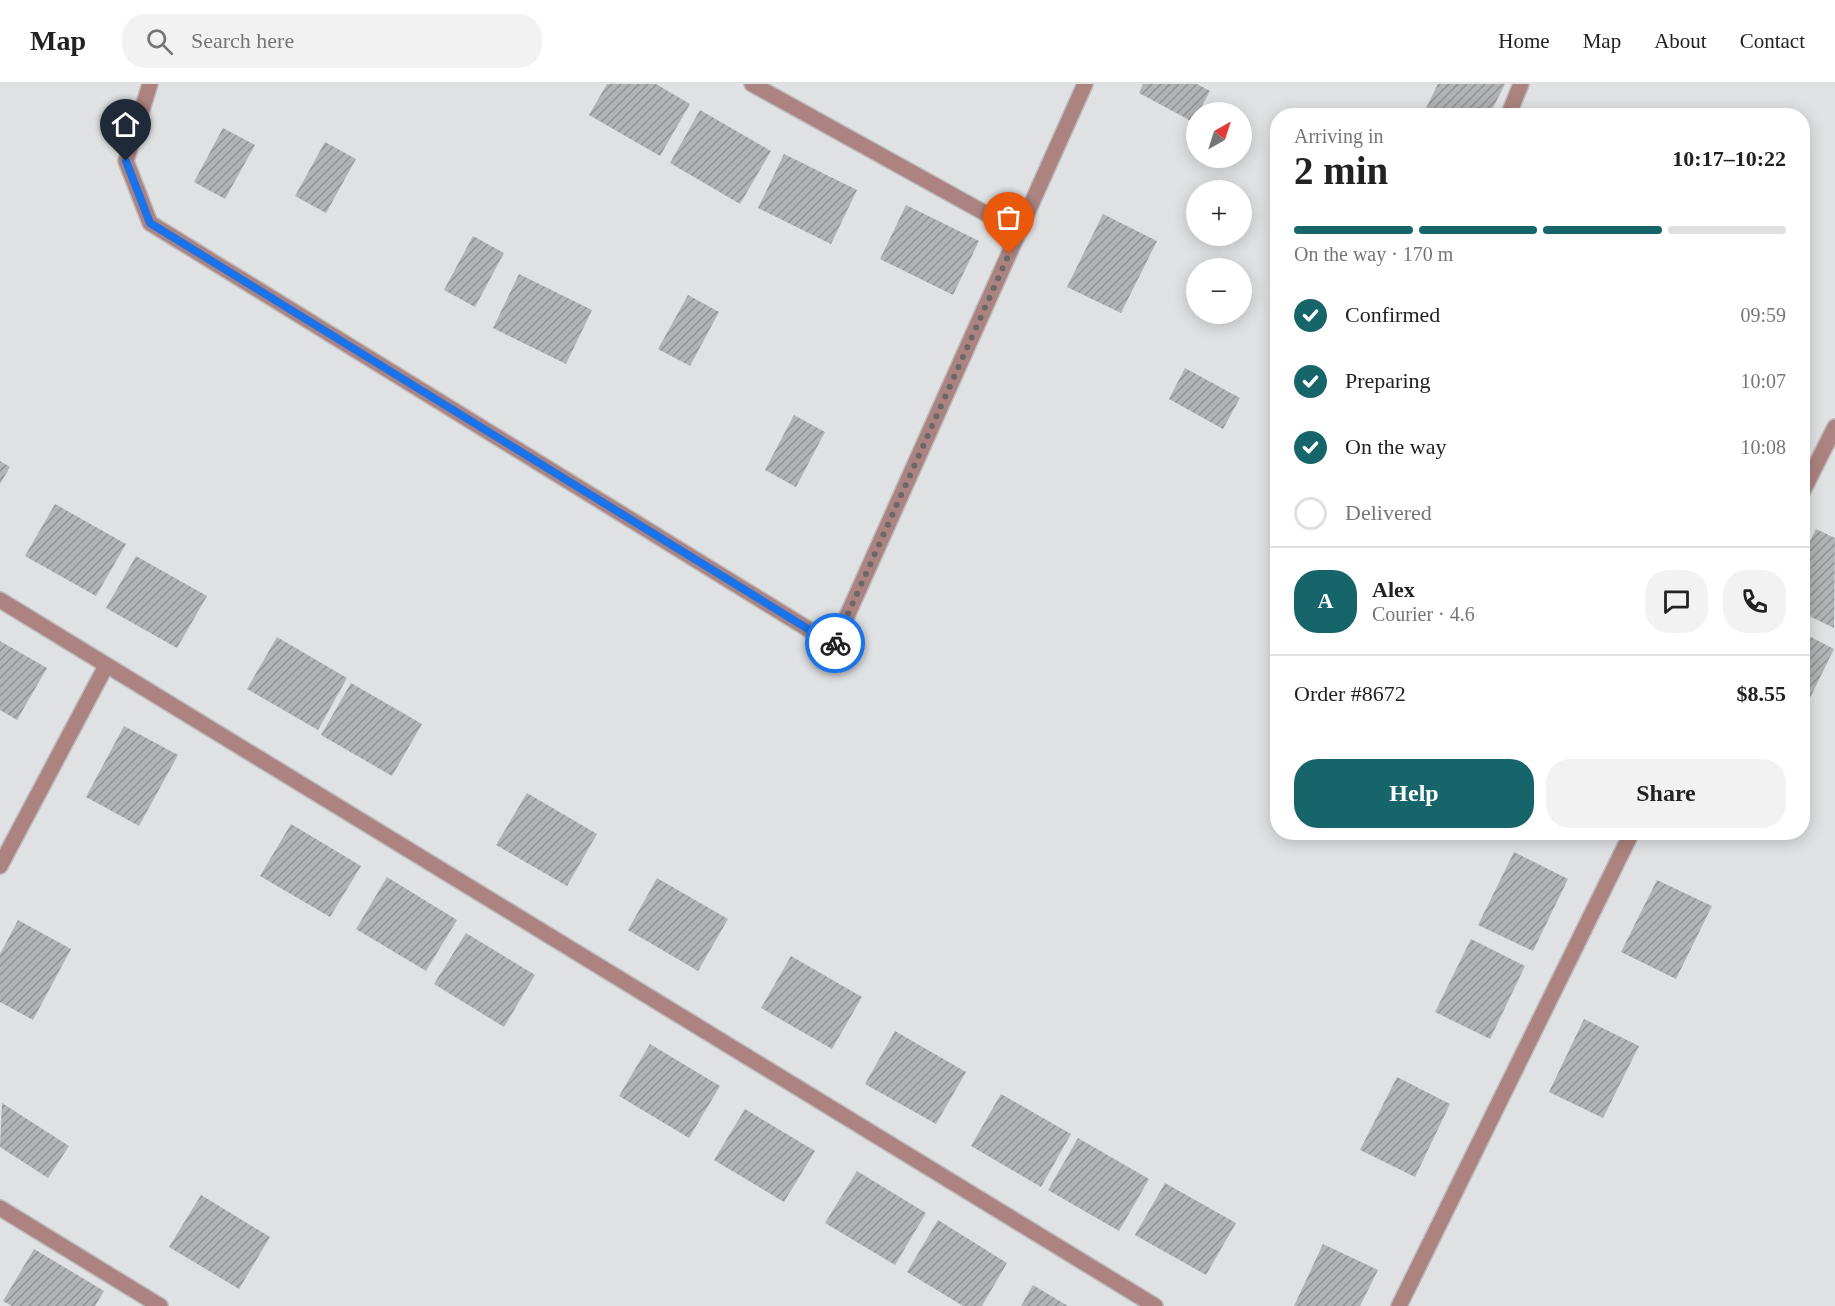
<!DOCTYPE html>
<meta charset="utf-8">
<style>
:root{--surface:#fff;--page:#f2f2f2;--text:#222;--muted:#767676;--line:#e0e0e0;--accent:#16656a}
body{margin:0;font-family:Georgia,serif;background:var(--page);color:var(--text);height:100vh;display:flex;flex-direction:column;font-size:22px;white-space:nowrap}
*{box-sizing:border-box;margin:0}
p{font-size:20px;color:var(--muted)}
.icon{flex:none;width:33px;height:33px;fill:none;stroke:currentColor;stroke-width:2;stroke-linecap:round;stroke-linejoin:round}
.map{position:relative;flex:1;overflow:hidden}
.drawer{position:absolute;left:1270px;top:24px;width:540px;height:732px;display:flex;flex-direction:column;background:var(--surface);border-radius:24px;box-shadow:0 3px 15px #0003}
.drawer>*{flex:none}
.needle{width:39px;rotate:39deg}
.buttons{position:absolute;left:1186px;top:18px;display:grid;gap:12px}
.buttons a{display:grid;place-items:center;width:66px;height:66px;border-radius:50%;background:var(--surface);box-shadow:0 3px 15px #0003;font-size:30px}
.pin{position:absolute;display:grid;place-items:center;width:51px;height:51px;color:#fff;margin:-62px -26px;border-radius:50% 50% 50% 0;rotate:-45deg;box-shadow:0 0 6px #0007}
.pin .icon{rotate:45deg}
.courier{position:absolute;display:grid;place-items:center;width:60px;height:60px;margin:-30px;border:4px solid #1a73e8;border-radius:50%;background:#fff;color:#222;box-shadow:0 2px 8px #0007}
.head em{font-style:normal;font-weight:700}
.head div{display:flex;flex-direction:column-reverse}
.head{display:flex;align-items:center;justify-content:space-between;height:102px;padding:0 24px}
h1{font-size:39px;font-weight:700;line-height:45px}
.bar{display:grid;grid-template-columns:repeat(4,1fr);gap:9px 6px;align-content:center;height:72px;padding:0 24px}
.bar i{height:8px;border-radius:4px;background:var(--line)}
.bar .selected{background:var(--accent)}
.bar p{grid-column:span 4}
.line{display:flex;align-items:center;gap:15px;padding:0 24px;border-top:2px solid var(--line)}
.line div{flex:1}
.round{display:grid;place-items:center;flex:none;width:63px;height:63px;border-radius:24px;background:var(--page)}
ol{padding:0 24px;list-style:none}
li{display:flex;align-items:center;gap:18px;height:66px}
li p{margin-inline-start:auto}
li .icon{padding:6px;border-radius:50%;background:var(--accent);color:#fff;stroke-width:4}
li:last-child{color:var(--muted)}
li i{width:33px;height:33px;border:3px solid var(--line);border-radius:50%}
.action{display:flex;gap:12px;margin-top:auto;padding:12px 24px}
.action a{flex:1;height:69px;border-radius:24px;background:var(--accent);color:#fff;font-size:24px;font-weight:700;line-height:69px;text-align:center}
.action a+a{background:var(--page);color:var(--text)}
header{display:flex;align-items:center;gap:36px;box-sizing:border-box;height:84px;padding:0 30px;background:var(--surface);border-bottom:2px solid var(--line)}
header strong{font-size:28px}
nav{display:flex;gap:33px;margin-inline-start:auto;font-size:21px}
.search{width:420px;height:54px;background:var(--page);display:flex;align-items:center;gap:15px;box-sizing:border-box;padding:0 21px;border-radius:24px;color:var(--muted);font-size:22px}
.map>svg:first-child{display:block}
.building{fill:url(#building-hatch)}
.lines{fill:none;stroke-linecap:round;stroke-linejoin:round}
.street-casing{stroke:#bbbcbe;stroke-width:18}
.street{stroke:#ac8380;stroke-width:15}
.done{stroke:#69696b;stroke-width:6;stroke-dasharray:0 10.8}
.route{stroke:#1a73e8;stroke-width:8}
</style>
<header>
<strong>Map</strong>
<div class="search"><svg class="icon" aria-label="search" viewBox="0 0 24 24"><circle cx="10" cy="10" r="6"/><path d="M15 15l6 6"/></svg>Search here</div>
<nav><a>Home</a><a>Map</a><a>About</a><a>Contact</a></nav>
</header>
<div class="map">
<svg width="1835" height="1222" viewBox="0 0 1835 1222">
<defs>
<pattern id="building-hatch" width="6" height="6" patternUnits="userSpaceOnUse" patternTransform="scale(1.5)"><rect width="6" height="6" fill="#b2b3b5"/><path d="M-1 1l2-2M0 6l6-6M5 7l2-2" fill="none" stroke="#919293"/></pattern>
</defs>
<rect width="100%" height="100%" fill="#e0e1e3"/>
<!-- building -->
<g class="building">
<path d="M607,0H656L690,20L660,72L589,31Z"/>
<path d="M1143,0H1197L1210,7L1193,38L1139,9Z"/>
<path d="M1438,0H1505L1489,32H1437L1425,26Z"/>
<path d="M700,26L771,67L740,120L670,79Z"/>
<path d="M223,44L255,61L225,115L194,98Z"/>
<path d="M325,58L356,75L326,129L295,112Z"/>
<path d="M784,70L857,106L831,160L758,124Z"/>
<path d="M906,121L979,157L953,211L880,175Z"/>
<path d="M1103,130L1157,157L1121,229L1067,203Z"/>
<path d="M473,152L504,169L475,223L444,206Z"/>
<path d="M519,190L592,226L566,280L493,244Z"/>
<path d="M688,211L719,228L690,282L658,265Z"/>
<path d="M1185,284L1240,314L1223,345L1169,315Z"/>
<path d="M794,331L825,348L796,403L765,386Z"/>
<path d="M0,377L10,383L0,400Z"/>
<path d="M55,420L126,460L96,512L25,472Z"/>
<path d="M1816,445L1835,454L1834,544L1803,529V471Z"/>
<path d="M136,472L207,512L177,564L106,524Z"/>
<path d="M1803,549L1834,565L1803,628Z"/>
<path d="M277,553L347,594L318,646L247,605Z"/>
<path d="M0,557L47,584L17,636L0,626Z"/>
<path d="M351,599L422,640L392,692L321,651Z"/>
<path d="M124,642L178,671L139,742L86,713Z"/>
<path d="M527,709L597,750L567,802L496,761Z"/>
<path d="M291,740L361,782L330,833L260,792Z"/>
<path d="M1514,768L1568,795L1533,867L1478,841Z"/>
<path d="M387,793L457,836L426,887L356,845Z"/>
<path d="M657,794L728,835L698,887L628,846Z"/>
<path d="M1657,796L1712,822L1676,895L1621,868Z"/>
<path d="M18,836L71,865L33,936L0,918V870Z"/>
<path d="M466,849L535,891L504,943L434,900Z"/>
<path d="M1471,855L1525,882L1490,955L1435,928Z"/>
<path d="M791,872L862,913L832,965L761,924Z"/>
<path d="M1584,935L1639,962L1603,1034L1549,1008Z"/>
<path d="M895,947L966,988L936,1040L865,1000Z"/>
<path d="M650,960L720,1002L689,1054L619,1012Z"/>
<path d="M1397,993L1450,1020L1415,1093L1360,1066Z"/>
<path d="M1001,1010L1071,1050L1041,1103L971,1062Z"/>
<path d="M2,1019L69,1062L48,1094L0,1063Z"/>
<path d="M745,1025L815,1067L784,1118L714,1076Z"/>
<path d="M1078,1054L1149,1095L1119,1147L1048,1106Z"/>
<path d="M857,1087L926,1129L895,1181L825,1139Z"/>
<path d="M1165,1099L1236,1139L1206,1191L1135,1151Z"/>
<path d="M201,1111L270,1153L239,1205L169,1163Z"/>
<path d="M938,1136L1007,1179L982,1222H963L907,1188Z"/>
<path d="M1323,1160L1378,1186L1360,1222H1294Z"/>
<path d="M34,1165L104,1207L95,1222H12L3,1217Z"/>
<path d="M1033,1201L1068,1222H1021Z"/>
</g>
<g class="lines">
<defs>
<g id="street">
<path d="M150,0L126,77L150,139L834,561L1085,0"/>
<path d="M752,0L1019,148"/>
<path d="M1508,32L1521,0"/>
<path d="M1803,407L1835,343"/>
<path d="M0,516L1155,1222"/>
<path d="M0,782L106,582"/>
<path d="M0,1124L160,1222"/>
<path d="M1399,1222L1632,748"/>
</g>
</defs>
<!-- street casing -->
<use href="#street" class="street-casing"/>
<!-- street -->
<use href="#street" class="street"/>
</g>
<g class="lines">
<!-- done -->
<path class="done" d="M835,559L1009,170"/>
<!-- route -->
<path class="route" d="M126,77L150,139L834,561L835,559"/>
</g>
</svg>
<div class="buttons">
<a><svg class="needle" viewBox="-14 -14 28 28"><path d="M0-13l5 13h-10z" fill="#e53935"/><path d="M0 13l5-13h-10z" fill="#767676"/></svg></a>
<a>+</a>
<a>−</a>
</div>
<div class="pin" style="left:1009px;top:170px;background:#ea580c"><svg class="icon" aria-label="bag" viewBox="0 0 24 24"><path d="M5 8h14l-1 12H6zM9 8a3 3 0 0 1 6 0"/></svg></div>
<div class="pin" style="left:126px;top:77px;background:#1f2937"><svg class="icon" aria-label="home" viewBox="0 0 24 24"><path d="M3 11l9-7 9 7M6 9v11h12V9"/></svg></div>
<div class="courier" style="left:835px;top:559px"><svg class="icon" aria-label="bike" viewBox="0 0 24 24"><circle cx="6" cy="16" r="4"/><circle cx="18" cy="16" r="4"/><path d="M6 16l4-8h5l3 8M10 8l3 8H6M13 5h3"/></svg></div>
<section class="drawer">
<div class="head"><div><h1>2 min</h1><p>Arriving in</p></div><em>10:17–10:22</em></div>
<div class="bar"><i class="selected"></i><i class="selected"></i><i class="selected"></i><i></i><p>On the way · 170 m</p></div>
<ol>
<li><svg class="icon" aria-label="check" viewBox="0 0 24 24"><path d="M5 12l5 5 9-10"/></svg>Confirmed<p>09:59</p></li>
<li><svg class="icon" aria-label="check" viewBox="0 0 24 24"><path d="M5 12l5 5 9-10"/></svg>Preparing<p>10:07</p></li>
<li><svg class="icon" aria-label="check" viewBox="0 0 24 24"><path d="M5 12l5 5 9-10"/></svg>On the way<p>10:08</p></li>
<li><i></i>Delivered</li>
</ol>
<div class="line" style="height:108px"><b class="round" style="background:var(--accent);color:#fff">A</b><div><b>Alex</b><p>Courier · 4.6</p></div><a class="round"><svg class="icon" aria-label="chat" viewBox="0 0 24 24"><path d="M4 5h16v11H9l-5 4z"/></svg></a><a class="round"><svg class="icon" aria-label="phone" viewBox="0 0 24 24"><path d="M5 4h4l2 5-3 2q2 4 5 5l2-3 5 2v4C11 20 4 13 5 4z"/></svg></a></div>
<div class="line" style="height:78px"><div>Order #8672</div><b>$8.55</b></div>
<div class="action"><a>Help</a><a>Share</a></div>
</section>
</div>
